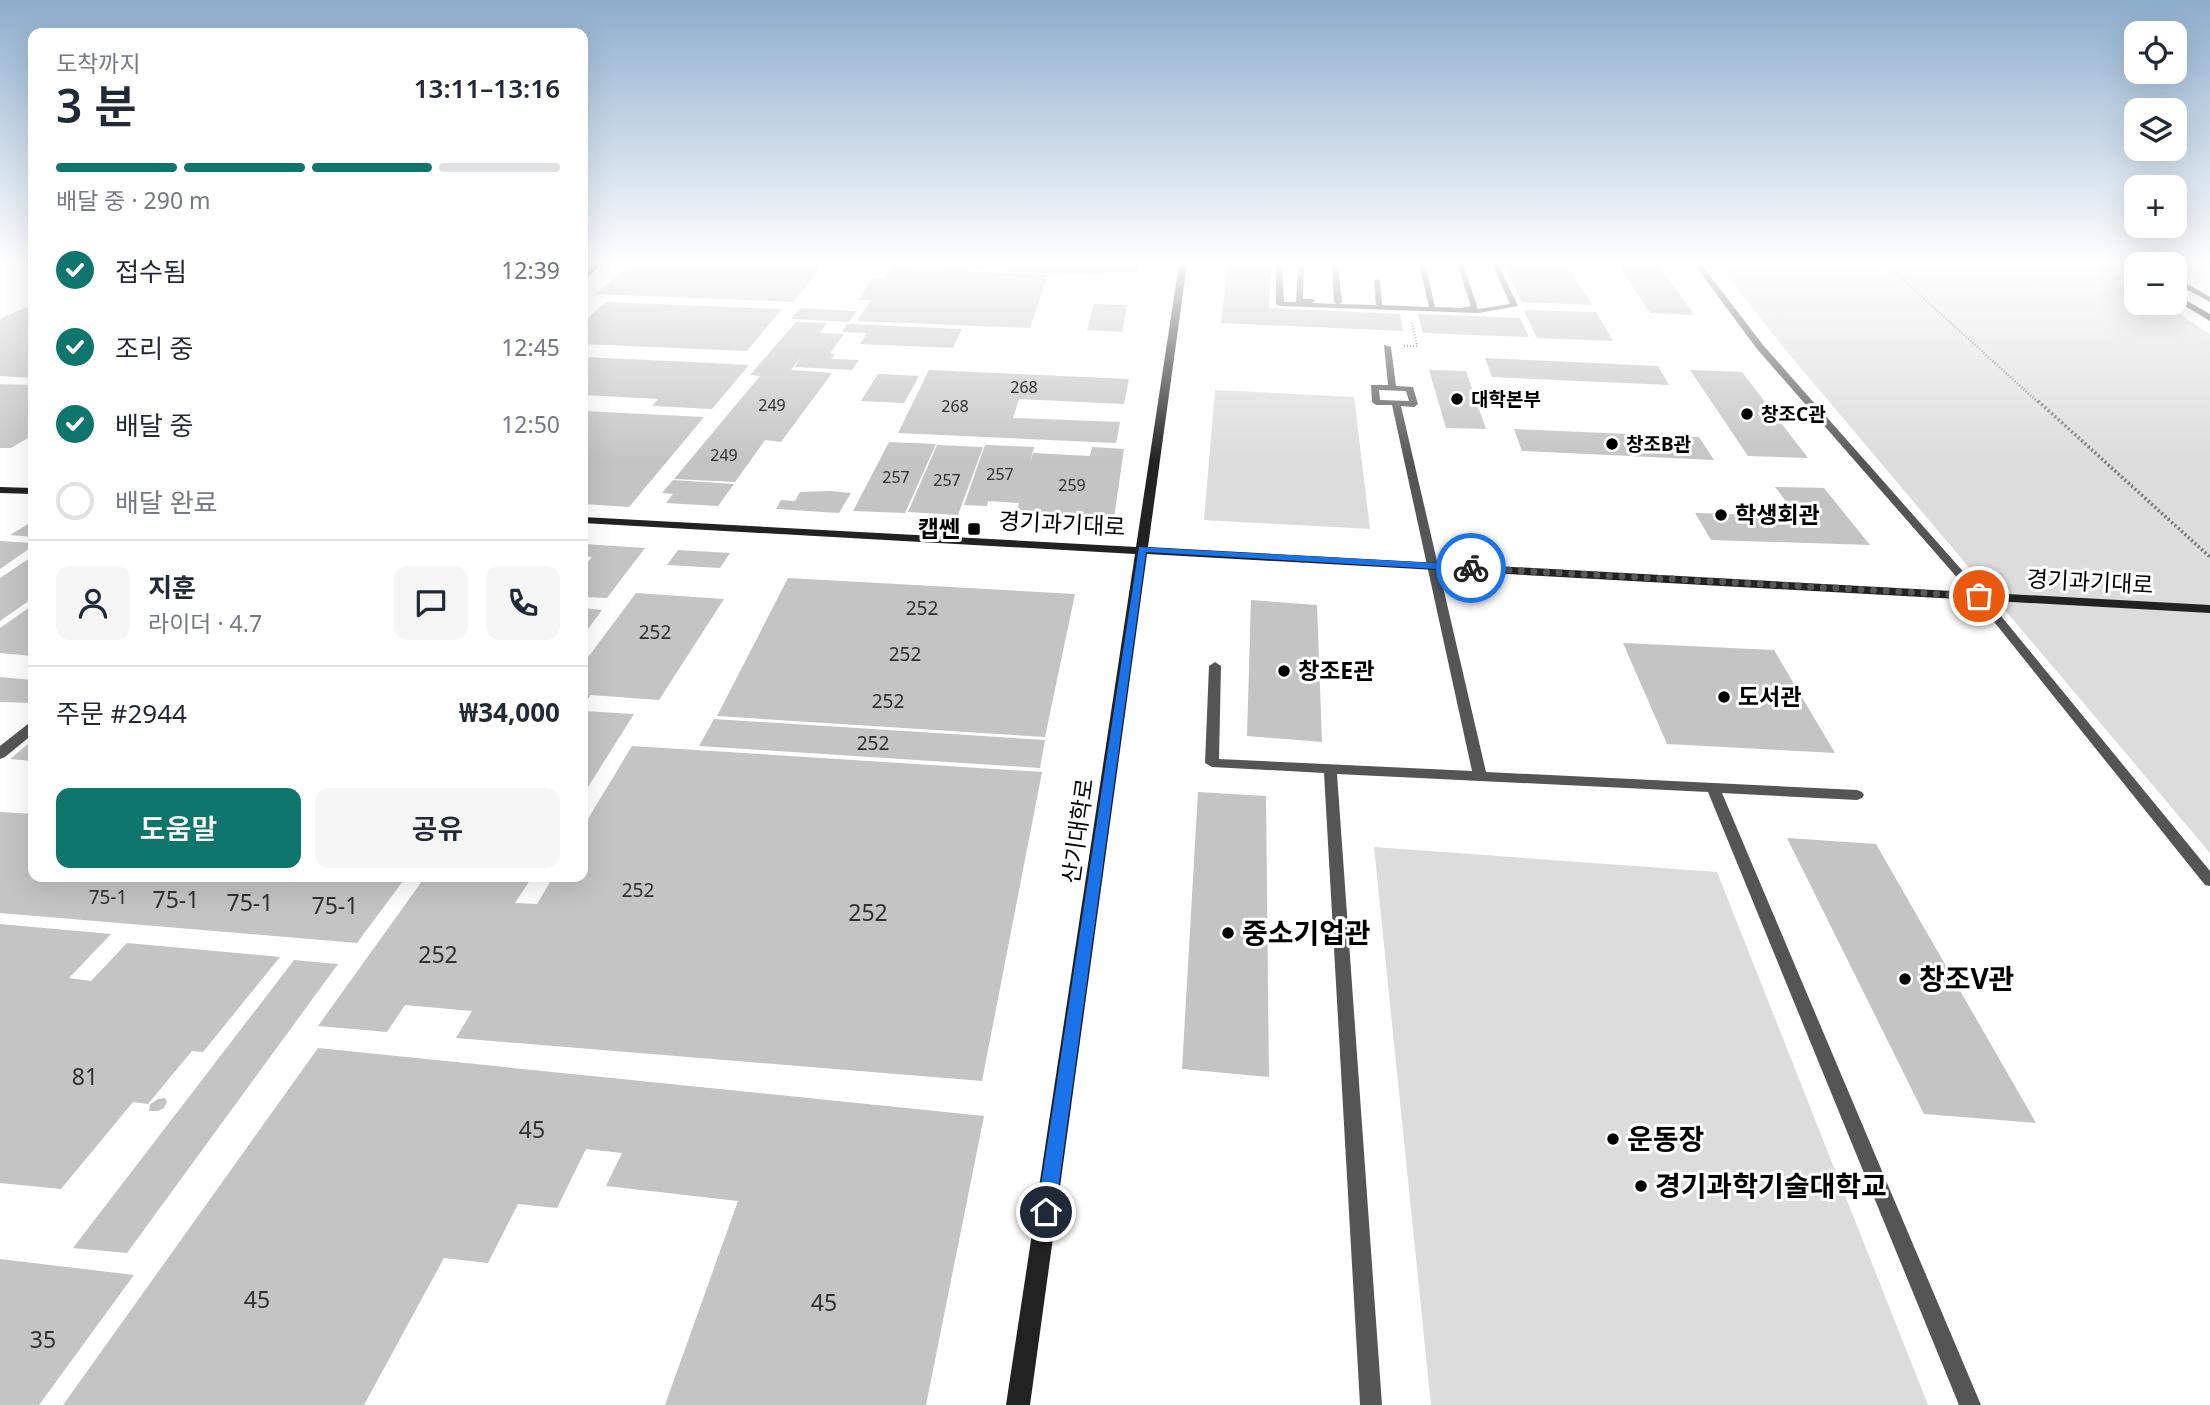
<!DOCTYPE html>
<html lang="ko">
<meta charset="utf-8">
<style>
:root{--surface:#fff;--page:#f6f6f7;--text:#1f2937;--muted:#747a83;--line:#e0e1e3;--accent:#0f766e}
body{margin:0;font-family:"Noto Sans","Noto Sans KR",sans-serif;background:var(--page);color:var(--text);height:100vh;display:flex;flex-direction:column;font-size:26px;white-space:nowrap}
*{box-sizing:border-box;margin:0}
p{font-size:23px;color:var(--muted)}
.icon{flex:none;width:38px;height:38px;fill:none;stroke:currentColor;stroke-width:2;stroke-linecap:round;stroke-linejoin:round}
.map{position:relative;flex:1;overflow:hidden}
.sheet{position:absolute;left:28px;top:28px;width:560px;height:854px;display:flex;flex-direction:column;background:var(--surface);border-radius:14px;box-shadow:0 7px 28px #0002}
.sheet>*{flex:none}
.tools{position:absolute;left:2124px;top:21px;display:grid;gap:14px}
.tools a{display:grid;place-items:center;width:63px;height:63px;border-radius:14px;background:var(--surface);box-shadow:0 7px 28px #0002;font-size:35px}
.pin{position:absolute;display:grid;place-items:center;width:60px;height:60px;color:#fff;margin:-30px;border:4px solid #fff;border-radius:50%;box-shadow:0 2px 7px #0007}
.courier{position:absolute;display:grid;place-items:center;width:70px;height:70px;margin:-35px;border:5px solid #1a73e8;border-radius:50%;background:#fff;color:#222;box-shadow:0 2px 9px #0007}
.overview em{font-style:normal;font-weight:600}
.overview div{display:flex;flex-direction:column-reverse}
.overview{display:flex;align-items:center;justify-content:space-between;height:119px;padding:0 28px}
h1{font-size:46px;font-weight:600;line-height:52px}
.bar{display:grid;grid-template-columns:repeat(4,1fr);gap:10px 7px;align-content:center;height:84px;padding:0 28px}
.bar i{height:9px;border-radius:5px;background:var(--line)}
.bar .on{background:var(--accent)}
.bar p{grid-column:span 4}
.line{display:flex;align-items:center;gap:18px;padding:0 28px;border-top:2px solid var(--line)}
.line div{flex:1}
.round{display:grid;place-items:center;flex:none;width:74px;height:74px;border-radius:14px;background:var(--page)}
ol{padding:0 28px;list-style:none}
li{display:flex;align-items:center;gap:21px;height:77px}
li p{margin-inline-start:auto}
li .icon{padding:7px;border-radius:50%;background:var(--accent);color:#fff;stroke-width:4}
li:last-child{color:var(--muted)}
li i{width:38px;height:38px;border:4px solid var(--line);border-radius:50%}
.button{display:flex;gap:14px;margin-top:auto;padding:14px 28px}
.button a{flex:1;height:80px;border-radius:14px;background:var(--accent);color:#fff;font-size:28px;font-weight:600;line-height:80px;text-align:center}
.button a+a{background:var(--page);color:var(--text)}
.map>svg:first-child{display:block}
.green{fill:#dcdcdc}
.building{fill:#c4c4c4}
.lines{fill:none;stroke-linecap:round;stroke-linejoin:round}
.path-far1{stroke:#777;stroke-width:2.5;stroke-dasharray:1 2;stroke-linecap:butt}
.path{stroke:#777;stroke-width:3.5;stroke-dasharray:2 2.5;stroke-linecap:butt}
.lane{fill:#555;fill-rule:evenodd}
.street{fill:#555;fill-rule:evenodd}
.secondary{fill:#222;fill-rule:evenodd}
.route{fill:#1a73e8}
.done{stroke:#595959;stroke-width:7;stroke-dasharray:0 12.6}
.poi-dot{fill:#000;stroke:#fff;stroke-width:2.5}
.labels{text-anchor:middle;stroke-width:6;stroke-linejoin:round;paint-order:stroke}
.far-number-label{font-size:16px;fill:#313131}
.far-poi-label{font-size:19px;font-weight:bold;fill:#000;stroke:#fff;text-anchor:start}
.number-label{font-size:19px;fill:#313131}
.poi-label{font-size:23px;font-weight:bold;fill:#000;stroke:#fff;text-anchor:start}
.street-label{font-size:23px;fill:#000;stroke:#fff}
.near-number-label{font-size:23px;fill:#313131}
.near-poi-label{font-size:28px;font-weight:bold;fill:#000;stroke:#fff;text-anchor:start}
</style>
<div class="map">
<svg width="2210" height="1405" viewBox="0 0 2210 1405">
<rect width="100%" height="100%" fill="#fff"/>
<!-- green -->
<g class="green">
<path d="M1718,264H2102L2137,287V303H2162L2210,334V853L1788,353Z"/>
<path d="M1215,390L1354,397L1370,529L1204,520Z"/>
<path d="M1374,847L1717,872L1928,1405H1431Z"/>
</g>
<!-- building -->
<g class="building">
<path d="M631,264H824L793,302L595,294Z"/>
<path d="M978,264H1141L1139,273L1105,272V275L975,270Z"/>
<path d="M1228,264H1271L1269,308L1400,314L1403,331L1221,323Z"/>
<path d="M1503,264H1566L1592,305L1522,302Z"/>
<path d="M1618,264H1658L1694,315L1650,313Z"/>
<path d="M893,265L970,268L968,272L1048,275L1030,328L857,321L871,300H858L873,278H885Z"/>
<path d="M606,302L782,309L747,351L583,344V322Z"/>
<path d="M33,304V378L0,376V319Z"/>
<path d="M1094,304L1127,305L1122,332L1087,330Z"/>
<path d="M800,308L857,311L849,322L791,319Z"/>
<path d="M1524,310L1596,312L1613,341L1537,338Z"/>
<path d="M1418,314L1520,318L1529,337L1423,333Z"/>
<path d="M796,322L827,323L820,333L844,334L830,353L835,354L832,359L859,360L852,370L795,367L801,357L791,370L832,373L781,442L765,440L735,482L674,479L760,376L750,375Z"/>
<path d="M847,324L872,325L962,329L953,348L860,344L867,333L842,332Z"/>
<path d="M583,357L692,362L749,365L712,409L652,406L658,399L583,395Z"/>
<path d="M1485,358L1658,366L1669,385L1492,377Z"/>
<path d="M929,370L1129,379L1124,404L1019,399L1013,418L1120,422L1116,443L898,433Z"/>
<path d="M1429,370L1466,371L1486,429L1446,428Z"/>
<path d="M1690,370L1742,372L1808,458L1748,456Z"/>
<path d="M878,374L919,376L904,403L861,401Z"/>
<path d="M0,384L33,385V435L11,448H0Z"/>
<path d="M583,411L704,417L629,507L583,504Z"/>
<path d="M1514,429L1699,437L1714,460L1522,451Z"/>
<path d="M889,442L936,444L905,513L853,511Z"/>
<path d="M937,445L983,447L958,515L908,512Z"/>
<path d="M985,445L1034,447L1029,466L1033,453L1090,456L1092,447L1124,449L1114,518L1090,527L1073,526L1075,516L1016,513L1019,503L988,501L987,506L964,505Z"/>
<path d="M673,480L734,484L718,506L666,503L673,494L662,493Z"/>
<path d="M1775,487L1824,488L1870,545L1711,540L1695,513L1797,516Z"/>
<path d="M831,491L851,493L839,513L776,509L781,500L795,501L800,492Z"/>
<path d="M33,521V537L10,535Z"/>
<path d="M0,541L33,543V546L0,569Z"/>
<path d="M584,544L645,548L607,598L583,597V568L592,557L583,556Z"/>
<path d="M678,550L730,553L720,568L667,565Z"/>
<path d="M33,556V598L0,621V578Z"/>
<path d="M788,578L1075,594L1045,737L717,716Z"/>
<path d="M636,593L724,599L659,700L591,695L583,706V664Z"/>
<path d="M1251,600L1317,605L1322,742L1247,736Z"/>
<path d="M33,605V656L0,653V628Z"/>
<path d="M583,608L602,610L583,636Z"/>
<path d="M1623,643L1774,650L1835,753L1667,744Z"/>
<path d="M0,677L33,680V703L0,702Z"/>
<path d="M583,711L634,714L583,795Z"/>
<path d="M714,719L1045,740L1040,768L699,746Z"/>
<path d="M33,740V761L10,759Z"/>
<path d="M632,746L1042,772L982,1081L456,1038L472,1011L405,1005L387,1032L318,1026L425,877H532L515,903L537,904L553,877H583V827Z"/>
<path d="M1198,792L1266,796L1269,1077L1182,1069Z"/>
<path d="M0,812L33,814V877H406L357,943L0,913Z"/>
<path d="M1787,838L1876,844L2036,1123L1924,1114Z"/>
<path d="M0,924L111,934L69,978L91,981L127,943L280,957L203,1052L192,1051L148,1104L133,1102L61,1189L0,1183Z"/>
<path d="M294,960L338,964L127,1253L73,1248Z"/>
<path d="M318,1048L984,1116L926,1405H665L738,1201L606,1186L622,1153L586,1149L557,1208L518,1204L488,1263L444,1258L364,1405H63Z"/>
<path d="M165,1098L167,1102L164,1108L158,1111H149L150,1104L158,1099Z"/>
<path d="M0,1259L134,1275L39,1405H0Z"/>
</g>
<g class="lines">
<!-- path-far1 -->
<g class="path-far1">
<path d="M1886,264L2039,403"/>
<path d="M1404,346H1417L1412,323"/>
</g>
<!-- path -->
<path class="path" d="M2038,401L2210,557"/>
<!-- lane -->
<g class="lane">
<path d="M1276,264H1282L1284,302H1296L1298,264H1304L1303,299H1314L1315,301L1312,303L1337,304L1334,302L1332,264H1338L1342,302L1339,304L1376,305L1374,281L1377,279L1380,281L1382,305L1429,307L1419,264H1425L1435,307L1461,308L1471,306L1457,264H1463L1478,309L1510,304L1492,264H1498L1518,306L1478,313L1280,306L1276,304Z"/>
<path d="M1694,264H1701L1763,345L1983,594L2210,871V886L2205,885L1975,598L1757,349Z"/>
<path d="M1384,345L1391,347L1396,386L1413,387L1418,404L1414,407L1401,406L1486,772L1857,790L1862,792L1864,795L1862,798L1857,800L1722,793L1981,1405H1959L1708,792L1337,774L1382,1405H1360L1324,773L1212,767L1205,763L1209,666L1215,662L1221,666L1219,759L1472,771L1392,405H1376L1372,402L1371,385H1388ZM1379,390L1406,391L1409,401L1380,400Z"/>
</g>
<!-- street -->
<g class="street">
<path d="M594,264H603L583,280V274Z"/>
<path d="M33,722V734L5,757L0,759V746L28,724Z"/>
</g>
<!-- secondary -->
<g class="secondary">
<path d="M1179,264H1187L1148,547L2210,605V613L1147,554L1030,1405H1006L1135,554L583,523V517L1136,547Z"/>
<path d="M2120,264H2130L2137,268V274Z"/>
<path d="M2175,277L2210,297V302L2175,283Z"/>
<path d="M2175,294L2210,314V321L2175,300Z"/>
<path d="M0,487L33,488V494L0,493Z"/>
</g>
</g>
<!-- sky -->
<linearGradient id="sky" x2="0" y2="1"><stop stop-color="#8cadcc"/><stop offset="0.57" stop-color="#fff"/><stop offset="1" stop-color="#fff" stop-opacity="0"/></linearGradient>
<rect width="2210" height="461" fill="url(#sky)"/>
<!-- route -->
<path class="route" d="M1139,547L1471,565L1476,568L1471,571L1146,552L1055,1212L1052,1218L1046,1220L1040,1218L1037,1212Z"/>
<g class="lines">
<!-- done -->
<path class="done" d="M1471,568L1979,596"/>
</g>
<!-- markers -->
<g class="poi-dot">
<circle cx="1457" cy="399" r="7"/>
<circle cx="1747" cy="414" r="7"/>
<circle cx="1612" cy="444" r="7"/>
<circle cx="1721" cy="515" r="7"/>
<rect x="967" y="522" width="14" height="14" rx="3.5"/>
<circle cx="1284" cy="671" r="7"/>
<circle cx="1724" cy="697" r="7"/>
<circle cx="1228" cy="933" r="7"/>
<circle cx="1905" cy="979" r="7"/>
<circle cx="1613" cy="1139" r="7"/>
<circle cx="1641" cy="1186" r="7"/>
</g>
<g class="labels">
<!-- far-number labels -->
<g class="far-number-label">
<text x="1024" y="393">268</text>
<text x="772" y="411">249</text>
<text x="955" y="412">268</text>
<text x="724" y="461">249</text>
<text x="1000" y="480">257</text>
<text x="896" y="483">257</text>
<text x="947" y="486">257</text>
<text x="1072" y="491">259</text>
</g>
<!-- far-poi labels -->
<g class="far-poi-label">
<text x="1471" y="406">대학본부</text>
<text x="1761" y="421">창조C관</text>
<text x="1626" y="451">창조B관</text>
</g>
<!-- number labels -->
<g class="number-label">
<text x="922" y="615">252</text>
<text x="655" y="639">252</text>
<text x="905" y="661">252</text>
<text x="888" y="708">252</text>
<text x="873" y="750">252</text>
<text x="638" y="897">252</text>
<text x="108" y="904">75-1</text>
</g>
<!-- poi labels -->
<g class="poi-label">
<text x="1735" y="523">학생회관</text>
<text x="960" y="537" text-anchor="end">캡쎈</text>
<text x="1298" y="679">창조E관</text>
<text x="1738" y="705">도서관</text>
</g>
<!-- street labels -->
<g class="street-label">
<text transform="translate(1062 524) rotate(3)" y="8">경기과기대로</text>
<text transform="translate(2090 582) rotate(3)" y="8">경기과기대로</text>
<text transform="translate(1078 831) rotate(-82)" y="8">산기대학로</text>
</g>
<!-- near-number labels -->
<g class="near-number-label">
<text x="176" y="908">75-1</text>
<text x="250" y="911">75-1</text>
<text x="335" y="914">75-1</text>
<text x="868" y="921">252</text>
<text x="438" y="963">252</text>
<text x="85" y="1085">81</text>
<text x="532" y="1138">45</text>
<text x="257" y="1308">45</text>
<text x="824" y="1311">45</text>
<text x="43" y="1348">35</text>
</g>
<!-- near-poi labels -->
<g class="near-poi-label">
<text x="1242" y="943">중소기업관</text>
<text x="1919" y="989">창조V관</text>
<text x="1627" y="1149">운동장</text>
<text x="1655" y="1196">경기과학기술대학교</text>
</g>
</g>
</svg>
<div class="tools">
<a><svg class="icon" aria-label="locate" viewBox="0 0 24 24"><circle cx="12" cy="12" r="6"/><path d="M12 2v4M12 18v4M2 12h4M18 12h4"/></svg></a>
<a><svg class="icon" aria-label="layers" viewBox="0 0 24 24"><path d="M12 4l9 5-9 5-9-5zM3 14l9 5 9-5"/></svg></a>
<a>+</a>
<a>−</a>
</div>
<div class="pin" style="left:1979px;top:596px;background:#ea580c"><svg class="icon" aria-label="bag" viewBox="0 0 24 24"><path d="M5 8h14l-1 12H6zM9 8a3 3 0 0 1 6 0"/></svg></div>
<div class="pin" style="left:1046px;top:1212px;background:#1f2937"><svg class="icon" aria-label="home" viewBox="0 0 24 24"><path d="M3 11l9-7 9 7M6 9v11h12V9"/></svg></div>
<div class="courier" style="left:1471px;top:568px"><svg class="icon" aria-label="bike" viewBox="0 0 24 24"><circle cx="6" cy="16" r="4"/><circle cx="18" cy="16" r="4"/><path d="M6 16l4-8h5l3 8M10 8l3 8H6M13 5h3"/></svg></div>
<section class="sheet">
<div class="overview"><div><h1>3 분</h1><p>도착까지</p></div><em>13:11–13:16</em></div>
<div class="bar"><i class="on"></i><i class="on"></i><i class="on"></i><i></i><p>배달 중 · 290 m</p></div>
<ol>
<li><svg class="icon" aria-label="check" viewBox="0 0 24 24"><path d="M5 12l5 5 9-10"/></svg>접수됨<p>12:39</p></li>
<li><svg class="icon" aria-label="check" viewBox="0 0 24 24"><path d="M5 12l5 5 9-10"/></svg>조리 중<p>12:45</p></li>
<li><svg class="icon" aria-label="check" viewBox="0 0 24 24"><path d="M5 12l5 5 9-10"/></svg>배달 중<p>12:50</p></li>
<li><i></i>배달 완료</li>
</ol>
<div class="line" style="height:126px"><a class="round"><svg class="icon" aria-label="person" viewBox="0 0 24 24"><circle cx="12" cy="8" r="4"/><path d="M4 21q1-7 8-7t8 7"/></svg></a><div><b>지훈</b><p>라이더 · 4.7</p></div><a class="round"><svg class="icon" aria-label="chat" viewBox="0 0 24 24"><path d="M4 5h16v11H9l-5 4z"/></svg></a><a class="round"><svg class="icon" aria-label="phone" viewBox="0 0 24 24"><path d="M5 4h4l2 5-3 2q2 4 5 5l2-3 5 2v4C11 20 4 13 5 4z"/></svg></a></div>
<div class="line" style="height:91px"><div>주문 #2944</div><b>₩34,000</b></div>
<div class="button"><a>도움말</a><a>공유</a></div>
</section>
</div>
